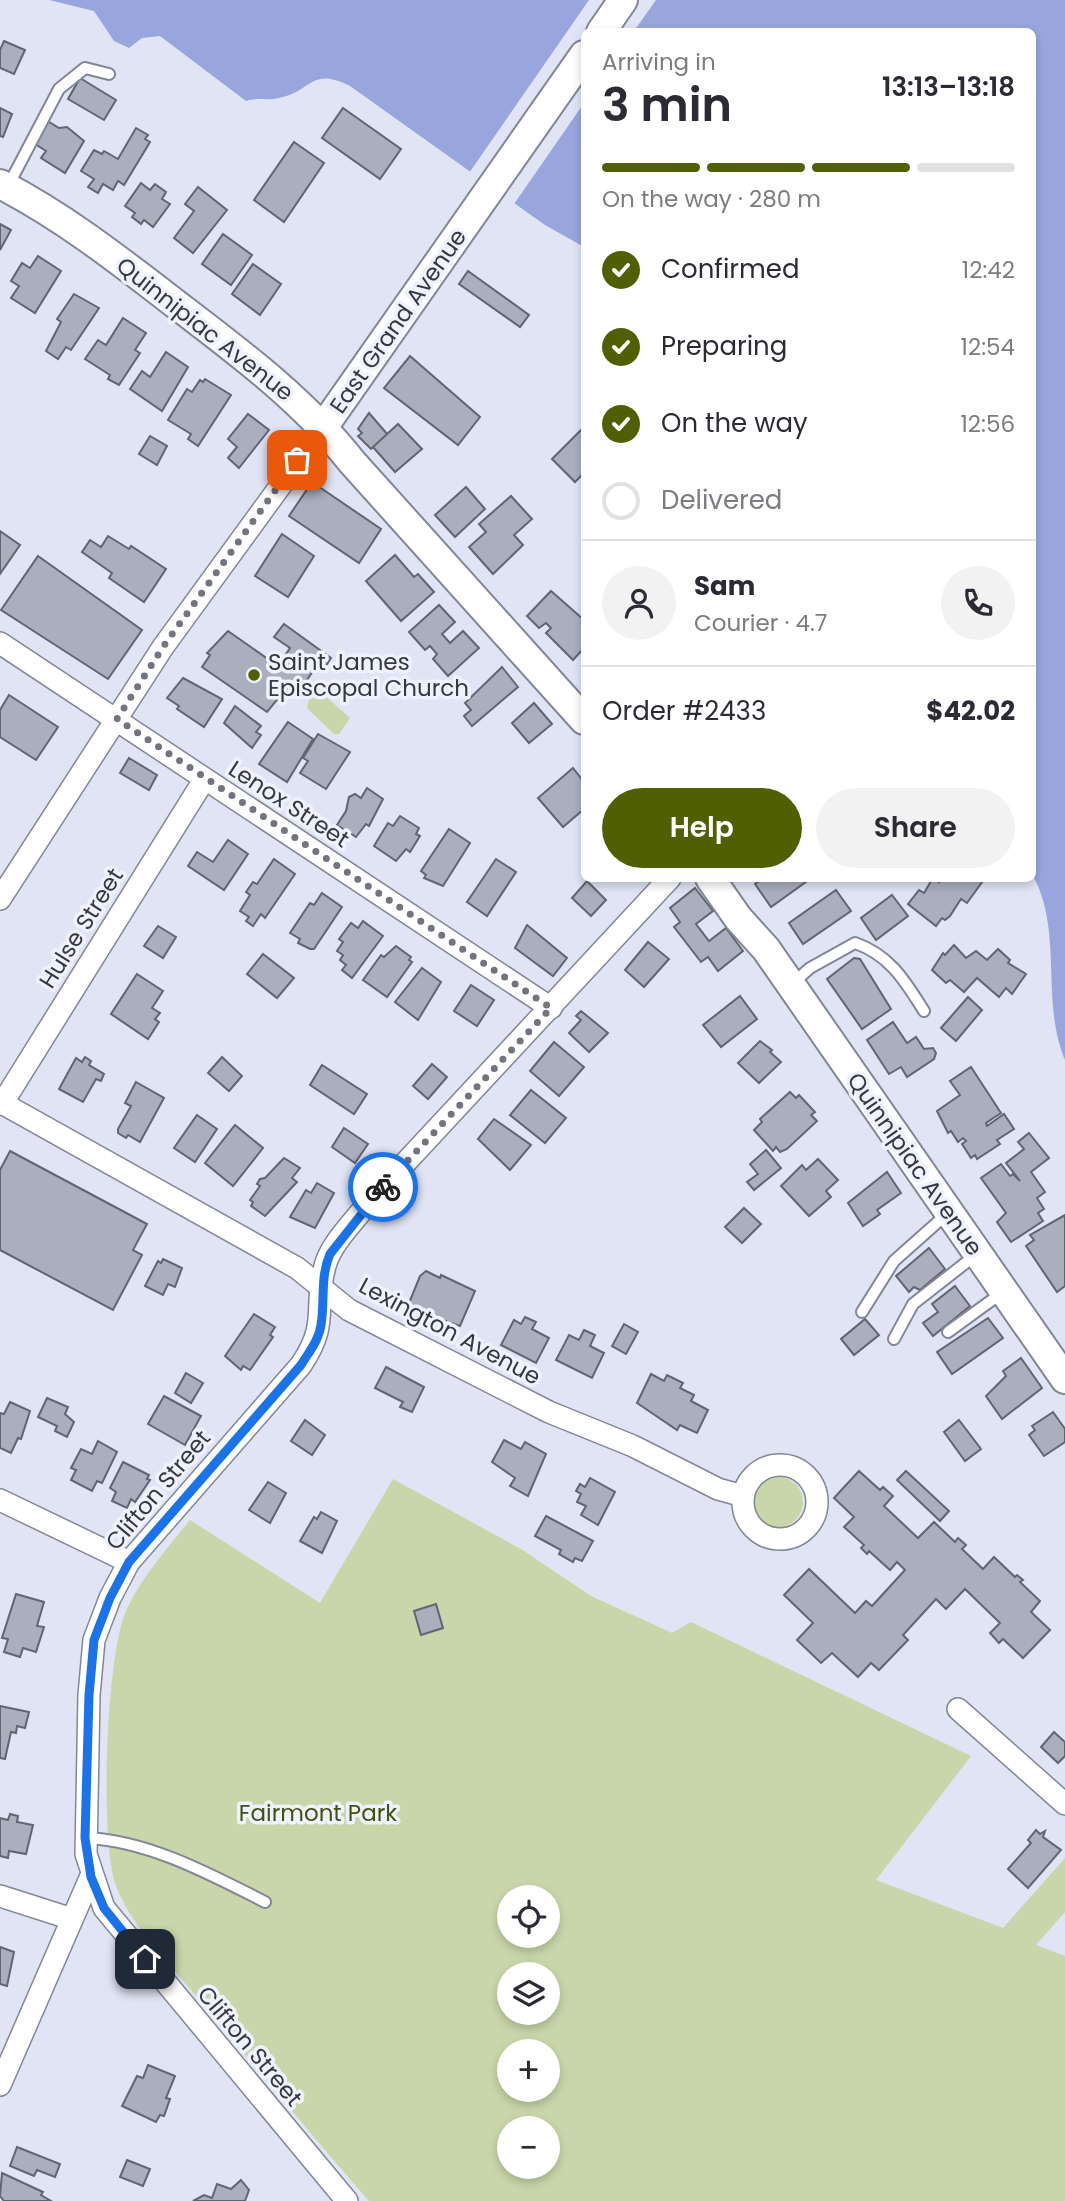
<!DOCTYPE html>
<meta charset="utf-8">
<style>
:root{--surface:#fff;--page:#f2f2f3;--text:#2b2b33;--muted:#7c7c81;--line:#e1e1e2;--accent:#4f5f02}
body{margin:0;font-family:Poppins,sans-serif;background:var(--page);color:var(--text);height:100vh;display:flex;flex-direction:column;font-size:26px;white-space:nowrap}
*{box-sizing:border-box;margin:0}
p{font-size:23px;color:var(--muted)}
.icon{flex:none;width:38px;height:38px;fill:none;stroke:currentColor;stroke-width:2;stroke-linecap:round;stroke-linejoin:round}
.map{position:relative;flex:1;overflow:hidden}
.details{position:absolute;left:581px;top:28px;width:455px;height:854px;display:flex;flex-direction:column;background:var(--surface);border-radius:10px;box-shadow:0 4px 10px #0003}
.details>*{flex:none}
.controls{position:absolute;left:497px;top:1885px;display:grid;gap:14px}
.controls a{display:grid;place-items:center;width:63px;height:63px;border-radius:50%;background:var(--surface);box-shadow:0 4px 10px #0003;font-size:35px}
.pin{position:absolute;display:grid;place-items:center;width:60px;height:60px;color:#fff;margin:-30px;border-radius:14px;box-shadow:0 4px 10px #0006}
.courier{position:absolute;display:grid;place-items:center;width:70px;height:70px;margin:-35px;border:5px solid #1a73e8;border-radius:50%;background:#fff;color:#222;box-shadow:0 2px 9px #0007}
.head em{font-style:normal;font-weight:600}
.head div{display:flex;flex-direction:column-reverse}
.head{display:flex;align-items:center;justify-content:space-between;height:119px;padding:0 21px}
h1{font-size:46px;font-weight:600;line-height:52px}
.bar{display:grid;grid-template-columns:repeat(4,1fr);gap:10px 7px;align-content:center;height:84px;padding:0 21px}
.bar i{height:9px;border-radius:5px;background:var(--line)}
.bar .current{background:var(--accent)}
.bar p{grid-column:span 4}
.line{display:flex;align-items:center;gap:18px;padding:0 21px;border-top:2px solid var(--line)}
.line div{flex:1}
.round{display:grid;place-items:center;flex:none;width:74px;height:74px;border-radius:37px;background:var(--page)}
ol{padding:0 21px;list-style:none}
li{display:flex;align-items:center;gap:21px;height:77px}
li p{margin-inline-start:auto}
li .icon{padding:7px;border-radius:50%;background:var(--accent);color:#fff;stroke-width:4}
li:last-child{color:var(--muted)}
li i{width:38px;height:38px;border:4px solid var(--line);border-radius:50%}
.primary-button{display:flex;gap:14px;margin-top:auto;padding:14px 21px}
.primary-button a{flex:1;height:80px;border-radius:42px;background:var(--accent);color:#fff;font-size:28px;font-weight:600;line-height:80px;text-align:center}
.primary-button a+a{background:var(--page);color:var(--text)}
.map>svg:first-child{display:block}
.green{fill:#c9d6a9;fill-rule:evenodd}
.water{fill:#98a6dd}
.pier{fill:#e0e4f4}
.building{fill:#aaaebd;stroke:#616471;stroke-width:2}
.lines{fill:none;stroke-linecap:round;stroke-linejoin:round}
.service-casing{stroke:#838795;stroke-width:14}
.minor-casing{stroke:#838795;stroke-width:24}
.secondary-casing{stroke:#838795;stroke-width:32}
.service{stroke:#fff;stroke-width:10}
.minor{stroke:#fff;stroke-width:21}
.secondary{stroke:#fff;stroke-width:28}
.done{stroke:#72747e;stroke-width:7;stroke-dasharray:0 12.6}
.route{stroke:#1a73e8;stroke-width:9}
.poi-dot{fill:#4f5f02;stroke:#eef2fe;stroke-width:2.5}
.labels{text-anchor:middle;stroke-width:7;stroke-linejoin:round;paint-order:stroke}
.street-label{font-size:23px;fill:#36383e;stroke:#eef2fe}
.poi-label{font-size:23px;fill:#36383e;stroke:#eef2fe;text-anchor:start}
.park-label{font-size:23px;fill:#43500e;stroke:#eef2fe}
</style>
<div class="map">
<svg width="1065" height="2201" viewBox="0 0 1065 2201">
<rect width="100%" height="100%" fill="#e0e4f4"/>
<!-- green -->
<g class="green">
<path d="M325,696L350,718L339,734H334L307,708L310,697Z"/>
<circle cx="778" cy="1502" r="25"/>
<path d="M393,1479L521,1549L591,1596L672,1633L691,1622L971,1756L876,1880L1003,1928L1065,1858V1912L1036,1945L1065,1956V2201H369C312,2136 257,2069 202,2003C174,1969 129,1925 115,1883C100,1836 106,1655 126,1611C141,1577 168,1548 190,1520L320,1603ZM509,1897H548V1936H509ZM509,1974H548V2012H509ZM509,2051H548V2090H509ZM509,2128H548V2166H509Z"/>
</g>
<!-- water -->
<path class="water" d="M49,0H1065V1060C1040,1001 1064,930 1032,874V32H584V247L545,225L350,86C310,66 312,92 279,98C267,101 258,97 246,101L160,36L142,38L129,48L114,41L94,11Z"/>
<!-- pier -->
<path class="pier" d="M589,0H656L634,31L584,32V103L512,207L467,176Z"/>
<!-- building -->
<g class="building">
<path d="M4,41L25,50L14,74L0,68V50Z"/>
<path d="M80,78L116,100L104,120L68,99Z"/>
<path d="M0,108L12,114L3,137L0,136Z"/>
<path d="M343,108L401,149L380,179L322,138Z"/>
<path d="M46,120L59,128L67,127L84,141L65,173L41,158L46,151L32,142Z"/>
<path d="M136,128L148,135L145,139L150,142L124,185L118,181L113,190L103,184L98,193L88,187L94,179L81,171L94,150L102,154L104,151L118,159Z"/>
<path d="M294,142L324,163L284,222L254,200Z"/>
<path d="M141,183L150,190L155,184L166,192L162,199L170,204L153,227L144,220L141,224L132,217L135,213L125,206Z"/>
<path d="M198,187L227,210L193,253L174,238L194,211L185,204Z"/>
<path d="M0,224L11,230L0,250Z"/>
<path d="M223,234L252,255L231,285L202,264Z"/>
<path d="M38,256L61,271L35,313L11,298L19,286L11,281L22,263L30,268Z"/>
<path d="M253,264L281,284L260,315L232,294Z"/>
<path d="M468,271L529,315L520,327L459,284Z"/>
<path d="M74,294L99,308L71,350L66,347L58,359L46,351L61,322L57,319Z"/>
<path d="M123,318L146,333L135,350L140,353L119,385L108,379L110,375L85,359L98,340L106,345Z"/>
<path d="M166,352L188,367L162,411L130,389L142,371L150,377Z"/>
<path d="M410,356L480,417L458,445L384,388Z"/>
<path d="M205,379L231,395L198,446L188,439L191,434L168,420L187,389L192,392L200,380L203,382Z"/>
<path d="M369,413L388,435L371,449L358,436L362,433L358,429Z"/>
<path d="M248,414L269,430L239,468L228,458L237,447L228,439Z"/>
<path d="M398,424L422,449L395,472L373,447Z"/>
<path d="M584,427V473L575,482L552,459Z"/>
<path d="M150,436L167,446L157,465L139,454Z"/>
<path d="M312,482L381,529L359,563L289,516Z"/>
<path d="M466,487L485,509L455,537L435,515Z"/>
<path d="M511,496L532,519L514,535L523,545L493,574L469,547L486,532L479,524Z"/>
<path d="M0,531L20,545L0,574Z"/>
<path d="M282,534L314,556L288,597L255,576Z"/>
<path d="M108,536L129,549L131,546L166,569L144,602L109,578L112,573L82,552L90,540L101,547Z"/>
<path d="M395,555L414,577L418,574L434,592L401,621L366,581Z"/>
<path d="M38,556L142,630L108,679L1,610Z"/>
<path d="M551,591L584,620V648L573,660L546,633L551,628L546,623L539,628L527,616Z"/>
<path d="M439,605L455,622L442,634L450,643L463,631L479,648L448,676L433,659L437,654L430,646L425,650L409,632Z"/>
<path d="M284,624L331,658L322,672L316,667L302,687L305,689L302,693L290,684L267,712L202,667L210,655L207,653L228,631L278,666L290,648L274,637Z"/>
<path d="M502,667L518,687L472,726L464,716L471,710L465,703Z"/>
<path d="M183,678L222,699L204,727L177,709L179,706L167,698Z"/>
<path d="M9,695L58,727L36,760L0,737V710Z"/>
<path d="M534,703L552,724L529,743L512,723Z"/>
<path d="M235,706L261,726L256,732L261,735L252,748L224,723Z"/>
<path d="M288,722L313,739L287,782L259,764Z"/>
<path d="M318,734L350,752L326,789L300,773L308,761L303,758Z"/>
<path d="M129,758L157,775L149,790L120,773Z"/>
<path d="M573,768L584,782V809L563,827L538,798Z"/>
<path d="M367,788L383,799L369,826L366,824L356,837L337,825L346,811L349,797L355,794L361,798Z"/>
<path d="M400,816L419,828L416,834L420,836L410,852L406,849L396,861L374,846L388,823L393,826Z"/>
<path d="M449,829L470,843L443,886L424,878L426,875L421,871Z"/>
<path d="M228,840L248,854L224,890L188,866L197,852L213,862Z"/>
<path d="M274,859L295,874L265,918L261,914L253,926L246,921L249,917L240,911L250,895L246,892L253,882L257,884Z"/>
<path d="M496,859L516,872L487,916L467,902Z"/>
<path d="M763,878H810V879L771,907L755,884Z"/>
<path d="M933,878L939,882L941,878H985L967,903L961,899L950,916L945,920L942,918L936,926L908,904L919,890L924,893Z"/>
<path d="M587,881L606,900L591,916L572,898Z"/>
<path d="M695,888L713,911L696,924L709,941L726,928L743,951L718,971L708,957L701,962L674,927L680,922L670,908Z"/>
<path d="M836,890L851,911L803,944L789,923Z"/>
<path d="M322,893L342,907L314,949H310L298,943L300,939L290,933L310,903L314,905Z"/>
<path d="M892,895L908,916L876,940L861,918Z"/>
<path d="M363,921L383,936L352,978L342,970L346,965L340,960L343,955L337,951L343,942L339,939L351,923L358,928Z"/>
<path d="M527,925L567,958L553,976L515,948Z"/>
<path d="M158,926L176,937L163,958L144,946Z"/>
<path d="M648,942L669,959L644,987L625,970Z"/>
<path d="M954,945L966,958L976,951L987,960L998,949L1010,960L1008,963L1026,974L1012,994L1006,988L999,997L977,978L964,992L950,980L946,983L932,970L943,953L945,955Z"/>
<path d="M396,946L411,957L409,960L412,962L387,997L363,980L381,955L384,957Z"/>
<path d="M263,954L294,978L277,998L247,974Z"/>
<path d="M854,958L860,959L891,1009L862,1029L827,979Z"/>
<path d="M422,968L441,982L418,1020L395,1002Z"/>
<path d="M137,974L163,991L152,1008L160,1013L155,1019L159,1022L148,1039L111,1014Z"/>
<path d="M471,985L494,1000L477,1026L454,1011Z"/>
<path d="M740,996L757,1019L721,1047L703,1025Z"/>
<path d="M968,997L982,1010L956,1041L941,1028Z"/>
<path d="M581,1011L608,1033L589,1052L569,1033L581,1020L576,1016Z"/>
<path d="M893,1022L907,1043L916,1037L924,1049L933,1048L936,1053L934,1059L907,1077L901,1067L889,1074L867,1040Z"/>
<path d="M760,1041L772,1050L770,1052L781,1062L759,1083L738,1063Z"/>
<path d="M554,1042L584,1067L559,1096L530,1071Z"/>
<path d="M85,1057L91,1061L89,1065L104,1074L101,1081L96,1079L83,1102L59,1089L76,1058L82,1062Z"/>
<path d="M222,1057L242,1076L229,1091L208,1073Z"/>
<path d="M432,1064L447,1077L428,1099L413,1086Z"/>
<path d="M322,1065L367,1094L354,1114L310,1085Z"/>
<path d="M971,1067L1001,1113L986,1123L987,1126L1004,1114L1014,1129L997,1140L1000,1144L977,1159L975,1155L971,1158L962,1144L966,1141L963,1138L958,1142L951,1131L948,1133L937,1111L960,1095L950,1081Z"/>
<path d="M136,1082L164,1098L140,1142L128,1135L126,1138L118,1133V1129L131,1106L125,1103Z"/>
<path d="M531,1090L566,1118L545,1143L510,1115Z"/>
<path d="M790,1092L796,1098L799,1095L815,1112L811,1115L817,1121L787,1149L780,1152L776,1147L773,1151L754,1130L762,1122L760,1119Z"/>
<path d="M197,1115L217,1129L195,1162L174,1148Z"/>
<path d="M494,1119L531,1145L510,1170L478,1139Z"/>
<path d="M235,1125L263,1148L233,1186L205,1163Z"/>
<path d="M344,1128L368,1144L355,1163L332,1147Z"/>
<path d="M1029,1133L1049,1158L1031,1172L1045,1192L1037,1198L1044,1209L1038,1213L1043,1221L1011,1242L997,1222L1006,1213L981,1178L1001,1164L1010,1176L1013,1174L1020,1181L1006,1163L1024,1149L1018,1142Z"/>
<path d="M766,1150L781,1168L754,1190L747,1182L758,1174L750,1164Z"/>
<path d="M10,1151L147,1224L133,1250L142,1255L113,1310L0,1250V1170Z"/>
<path d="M284,1158L300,1168L292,1178L297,1182L265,1216L251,1206L253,1202L250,1200L260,1186L257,1184L260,1179L265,1178Z"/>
<path d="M818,1159L838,1180L826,1191L831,1197L809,1216L781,1186L802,1165L806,1170Z"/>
<path d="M887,1172L901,1193L877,1210L880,1214L863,1226L848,1203Z"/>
<path d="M317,1183L334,1193L315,1228L290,1217L306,1190L311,1193Z"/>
<path d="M744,1208L761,1224L742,1243L725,1227Z"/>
<path d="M1065,1215V1286L1057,1292L1026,1246L1034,1240L1030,1235Z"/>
<path d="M929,1248L945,1269L920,1290L914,1287L909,1292L896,1276Z"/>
<path d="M163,1259L182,1268L175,1287L168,1284L163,1295L145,1286L158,1261L161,1263Z"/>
<path d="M426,1271L440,1278L441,1275L475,1291L460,1326L407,1308L420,1276Z"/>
<path d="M955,1286L970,1306L933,1336L923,1323L938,1312L932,1304Z"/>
<path d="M254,1314L275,1327L270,1335L273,1337L250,1370L243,1366L241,1370L225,1356Z"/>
<path d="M525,1317L536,1322L532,1329L549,1338L536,1363L501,1345L514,1320L521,1324Z"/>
<path d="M988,1318L1003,1338L952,1374L937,1352Z"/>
<path d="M865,1319L879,1335L854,1355L841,1339Z"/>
<path d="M624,1324L638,1332L626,1354L612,1346Z"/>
<path d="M584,1330L595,1335L590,1346L604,1353L592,1378L556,1360L569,1335L579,1340Z"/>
<path d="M1021,1358L1042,1388L1002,1419L986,1396L1006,1376L1003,1371Z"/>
<path d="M386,1367L424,1387L412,1412L400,1407L403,1402L375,1388Z"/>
<path d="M186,1373L203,1383L191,1403L175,1393Z"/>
<path d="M651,1374L664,1381L667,1375L683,1383L680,1388L694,1395L691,1401L708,1410L697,1433L680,1425L677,1430L637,1403Z"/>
<path d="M164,1396L201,1416L185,1445L148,1424Z"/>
<path d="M47,1398L68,1407L65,1414L74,1422L67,1437L55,1431L57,1426L38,1417Z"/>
<path d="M10,1402L30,1411L21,1439L18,1438L11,1453L0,1448V1413L4,1414Z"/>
<path d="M1053,1412L1065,1429V1442L1044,1456L1029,1435L1035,1430L1032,1426Z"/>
<path d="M305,1420L325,1435L312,1455L291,1441Z"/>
<path d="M959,1420L981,1449L965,1461L944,1432Z"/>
<path d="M504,1440L521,1449L525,1442L546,1454L528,1496L510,1486L515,1478L492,1462Z"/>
<path d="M98,1441L117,1452L102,1483L97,1481L92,1491L71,1480L76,1470L71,1468L81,1449L92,1454Z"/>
<path d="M123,1462L149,1475L147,1479L150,1480L135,1502L131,1499L127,1508L112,1501L116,1492L110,1488Z"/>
<path d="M859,1471L880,1490L883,1487L893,1496L884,1506L918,1538L934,1522L955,1542L958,1538L966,1545L962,1549L983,1569L994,1557L1015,1577L1017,1575L1023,1580L1020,1582L1040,1601L1031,1612L1050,1630L1023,1658L1003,1639L999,1643L990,1633L1000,1623L965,1589L946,1609L936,1599L903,1635L908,1640L879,1670L871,1663L858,1677L832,1653L821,1663L797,1640L813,1623L784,1595L809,1569L855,1613L866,1601L872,1606L905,1570L897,1562L890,1570L869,1551L867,1554L861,1548L864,1545L844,1527L854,1517L834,1498Z"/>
<path d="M906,1471L949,1511L940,1521L897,1480Z"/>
<path d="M590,1478L615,1492L598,1525L581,1515L586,1506L577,1502L581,1494L576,1491L580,1484L585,1487Z"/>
<path d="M268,1482L286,1493L270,1523L249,1510Z"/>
<path d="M321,1512L337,1521L322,1553L300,1541L314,1517L317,1519Z"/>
<path d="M546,1516L593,1541L582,1561L575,1558L573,1562L559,1554L561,1550L535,1536Z"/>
<path d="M16,1594L44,1602L37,1626L44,1627L36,1652L23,1648L20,1657L4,1652L8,1639L2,1638Z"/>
<path d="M436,1604L443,1628L421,1635L414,1611Z"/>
<path d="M0,1706L29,1712L25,1728L17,1726L16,1733L11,1732L5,1759L0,1758Z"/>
<path d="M1054,1732L1065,1742V1756L1058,1763L1041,1747Z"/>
<path d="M10,1814L18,1816L17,1822L33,1825L26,1854L9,1851L8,1858L0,1856V1818L8,1820Z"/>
<path d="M1036,1830L1040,1834L1045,1831L1043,1837L1061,1850L1028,1888L1008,1869L1031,1843L1028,1840Z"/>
<path d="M0,1947L14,1952L7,1986L0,1984Z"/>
<path d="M148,2065L175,2076L166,2098L170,2099L164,2116L160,2115L156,2122L122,2106L137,2076L143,2078Z"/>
<path d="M17,2147L60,2164L55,2177L37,2170L34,2176L10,2166Z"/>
<path d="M127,2160L150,2169L143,2186L120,2177Z"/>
<path d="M2,2173L43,2192L41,2195L51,2201H4L0,2196Z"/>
<path d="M241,2180L249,2190L245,2201H193L204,2195L212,2198L217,2184L231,2189Z"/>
</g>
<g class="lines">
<defs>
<g id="service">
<path d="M7,188L59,89L85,68L109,74"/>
<path d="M793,983L810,968L855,943C890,955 905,981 924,1011"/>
<path d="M862,1312L894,1261L948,1213"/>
<path d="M948,1332L1003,1292"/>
<path d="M894,1339L913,1304L977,1254"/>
<path d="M85,1838C147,1840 210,1874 265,1902"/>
</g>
<g id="minor">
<path d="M0,643L551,1008"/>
<path d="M0,899L163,647L324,426"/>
<path d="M0,1102L297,1268L349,1310L549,1412L633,1446L718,1489L743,1496"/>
<path d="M2,1104L204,780"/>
<circle cx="780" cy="1502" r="37"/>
<path d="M0,1500L129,1562"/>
<path d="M958,1709L1065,1804"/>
<path d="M0,1896L72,1919"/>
<path d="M0,2085L91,1876"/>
<path d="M347,2201L104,1908L86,1854L89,1695L94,1640L110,1598L129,1562L301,1365C330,1322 313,1309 325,1266C331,1243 354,1222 368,1203L670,878"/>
</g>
<g id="secondary">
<path d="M601,32L623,0"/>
<path d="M0,184C64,217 120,261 177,305C240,353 303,400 352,462L584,720"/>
<path d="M324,426L584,55"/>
<path d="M710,878L738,918L766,949L1065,1379"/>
</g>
</defs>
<!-- service casing -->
<use href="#service" class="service-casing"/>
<!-- minor casing -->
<use href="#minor" class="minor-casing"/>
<!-- secondary casing -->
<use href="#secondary" class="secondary-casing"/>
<!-- service -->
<use href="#service" class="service"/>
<!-- minor -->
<use href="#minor" class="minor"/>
<!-- secondary -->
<use href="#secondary" class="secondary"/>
</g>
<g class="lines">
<!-- done -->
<path class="done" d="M297,460L163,647L117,719L551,1008L383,1187"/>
<!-- route -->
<path class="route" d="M145,1959L104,1908L91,1877L85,1838L89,1695L94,1640L110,1598L129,1562L301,1365C309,1352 319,1340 321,1325C325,1301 320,1277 330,1254L383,1187"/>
</g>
<!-- markers -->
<circle class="poi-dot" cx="254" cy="675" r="7"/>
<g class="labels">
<!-- street labels -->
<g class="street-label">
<text transform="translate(398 321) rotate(-55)" y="8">East Grand Avenue</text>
<text transform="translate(205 329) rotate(38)" y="8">Quinnipiac Avenue</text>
<text transform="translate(289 804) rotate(33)" y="8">Lenox Street</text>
<text transform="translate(81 928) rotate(-58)" y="8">Hulse Street</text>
<text transform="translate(915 1164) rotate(55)" y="8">Quinnipiac Avenue</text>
<text transform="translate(450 1331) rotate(28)" y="8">Lexington Avenue</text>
<text transform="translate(158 1490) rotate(-50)" y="8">Clifton Street</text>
<text transform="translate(250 2046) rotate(50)" y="8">Clifton Street</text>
</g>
<!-- poi labels -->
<g class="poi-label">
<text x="268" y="670">Saint James<tspan x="268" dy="26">Episcopal Church</tspan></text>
</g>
<!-- park labels -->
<g class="park-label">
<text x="318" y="1821">Fairmont Park</text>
</g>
</g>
</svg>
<div class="controls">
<a><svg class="icon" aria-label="locate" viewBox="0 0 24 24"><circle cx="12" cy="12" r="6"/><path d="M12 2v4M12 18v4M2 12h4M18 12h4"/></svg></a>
<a><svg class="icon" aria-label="layers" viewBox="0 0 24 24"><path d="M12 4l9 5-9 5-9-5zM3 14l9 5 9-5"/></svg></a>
<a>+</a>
<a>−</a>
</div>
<div class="pin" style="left:297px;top:460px;background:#ea580c"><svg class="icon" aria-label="bag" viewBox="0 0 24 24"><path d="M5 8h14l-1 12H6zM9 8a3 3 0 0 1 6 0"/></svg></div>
<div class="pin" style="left:145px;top:1959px;background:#1f2937"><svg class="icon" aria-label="home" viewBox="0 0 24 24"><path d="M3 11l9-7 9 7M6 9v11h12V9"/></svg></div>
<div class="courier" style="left:383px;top:1187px"><svg class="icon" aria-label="bike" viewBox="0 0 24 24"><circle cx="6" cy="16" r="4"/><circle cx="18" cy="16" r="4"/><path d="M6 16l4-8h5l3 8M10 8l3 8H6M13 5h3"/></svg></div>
<section class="details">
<div class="head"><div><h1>3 min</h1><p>Arriving in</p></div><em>13:13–13:18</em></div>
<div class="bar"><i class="current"></i><i class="current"></i><i class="current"></i><i></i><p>On the way · 280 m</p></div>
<ol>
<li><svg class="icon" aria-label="check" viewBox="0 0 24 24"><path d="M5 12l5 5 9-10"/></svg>Confirmed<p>12:42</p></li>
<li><svg class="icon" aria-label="check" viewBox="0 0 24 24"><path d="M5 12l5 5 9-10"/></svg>Preparing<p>12:54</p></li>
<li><svg class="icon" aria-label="check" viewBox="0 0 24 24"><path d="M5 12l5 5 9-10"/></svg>On the way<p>12:56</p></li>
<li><i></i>Delivered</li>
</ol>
<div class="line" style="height:126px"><a class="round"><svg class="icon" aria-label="person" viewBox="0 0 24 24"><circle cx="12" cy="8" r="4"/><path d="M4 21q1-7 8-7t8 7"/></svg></a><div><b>Sam</b><p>Courier · 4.7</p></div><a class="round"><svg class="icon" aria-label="phone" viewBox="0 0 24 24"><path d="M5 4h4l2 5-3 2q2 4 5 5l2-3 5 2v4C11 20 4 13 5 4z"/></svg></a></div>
<div class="line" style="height:91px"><div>Order #2433</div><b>$42.02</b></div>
<div class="primary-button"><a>Help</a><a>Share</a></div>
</section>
</div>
